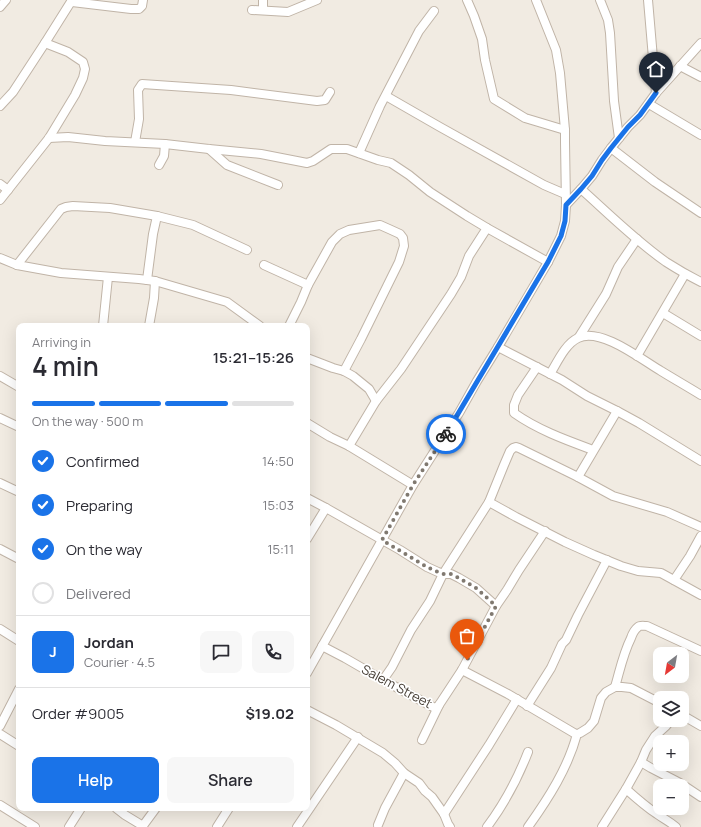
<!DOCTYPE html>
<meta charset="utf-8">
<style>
:root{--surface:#fff;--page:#f7f7f7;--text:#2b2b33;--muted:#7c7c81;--line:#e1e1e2;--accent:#1a73e8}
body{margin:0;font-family:Manrope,sans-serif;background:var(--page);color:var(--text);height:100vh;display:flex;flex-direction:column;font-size:15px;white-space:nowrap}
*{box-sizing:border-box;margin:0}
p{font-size:13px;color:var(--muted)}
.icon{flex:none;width:22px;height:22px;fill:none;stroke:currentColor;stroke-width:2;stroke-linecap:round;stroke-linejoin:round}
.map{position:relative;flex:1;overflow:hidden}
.details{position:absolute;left:16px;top:323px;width:294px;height:488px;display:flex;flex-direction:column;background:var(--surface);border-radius:8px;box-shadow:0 4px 16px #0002}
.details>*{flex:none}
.needle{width:26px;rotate:211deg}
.tools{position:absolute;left:653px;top:647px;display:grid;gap:8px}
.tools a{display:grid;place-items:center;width:36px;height:36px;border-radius:8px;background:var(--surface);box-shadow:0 4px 16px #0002;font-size:20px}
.pin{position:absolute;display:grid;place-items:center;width:34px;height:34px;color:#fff;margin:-41px -17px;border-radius:50% 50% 50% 0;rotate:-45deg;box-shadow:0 0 4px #0007}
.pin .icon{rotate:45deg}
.courier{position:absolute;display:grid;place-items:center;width:40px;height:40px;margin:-20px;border:3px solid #1a73e8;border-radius:50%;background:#fff;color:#222;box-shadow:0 1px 5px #0007}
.summary em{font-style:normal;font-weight:600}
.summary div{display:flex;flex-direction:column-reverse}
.summary{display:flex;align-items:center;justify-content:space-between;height:68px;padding:0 16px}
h1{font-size:26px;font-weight:600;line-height:30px}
.bar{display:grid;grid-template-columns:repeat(4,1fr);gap:6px 4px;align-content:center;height:48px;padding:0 16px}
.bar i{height:5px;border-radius:3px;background:var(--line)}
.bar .selected{background:var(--accent)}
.bar p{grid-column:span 4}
.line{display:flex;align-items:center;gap:10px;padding:0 16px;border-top:1px solid var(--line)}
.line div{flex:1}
.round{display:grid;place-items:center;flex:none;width:42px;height:42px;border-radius:8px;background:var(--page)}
ol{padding:0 16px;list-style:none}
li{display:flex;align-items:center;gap:12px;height:44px}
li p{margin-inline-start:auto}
li .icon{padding:4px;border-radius:50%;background:var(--accent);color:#fff;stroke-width:4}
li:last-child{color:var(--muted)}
li i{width:22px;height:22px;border:2px solid var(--line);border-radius:50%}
.action{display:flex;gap:8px;margin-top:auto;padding:8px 16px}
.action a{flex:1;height:46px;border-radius:8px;background:var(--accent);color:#fff;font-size:16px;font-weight:600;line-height:46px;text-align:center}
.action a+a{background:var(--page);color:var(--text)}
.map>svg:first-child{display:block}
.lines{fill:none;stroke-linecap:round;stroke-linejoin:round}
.minor-casing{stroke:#c0b4a7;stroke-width:10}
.minor{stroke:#fff;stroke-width:8}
.done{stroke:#807970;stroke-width:4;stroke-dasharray:0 7.2}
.route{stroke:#1a73e8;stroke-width:5}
.labels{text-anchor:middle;stroke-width:3.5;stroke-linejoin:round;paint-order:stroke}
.street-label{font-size:13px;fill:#433b32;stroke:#fff}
</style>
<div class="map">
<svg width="701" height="827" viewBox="0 0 701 827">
<rect width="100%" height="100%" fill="#f1ebe2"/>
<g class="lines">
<defs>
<g id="minor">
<path d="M467,0L474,16L482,39L485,60L494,99L525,118L565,130"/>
<path d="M600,0L608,20L610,33L614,101L619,138"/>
<path d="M648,0L656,93"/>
<path d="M72,2L131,9H139L142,6L143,0"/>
<path d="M0,7L6,0"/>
<path d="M252,10L288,12L317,0"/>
<path d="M263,10V0"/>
<path d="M680,66L701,77"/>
<path d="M386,96L440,127L544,185L565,194"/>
<path d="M649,104L701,135"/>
<path d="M0,106L13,92L45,43L72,0"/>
<path d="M49,138L68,137L105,141L165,144L209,149L261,154L307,163L313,161L331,149H347L378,160L391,163L409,175L430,192L467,216L487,228L548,262"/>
<path d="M135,142L139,119L138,90L142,84L231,90L317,101L325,100L330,92"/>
<path d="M611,148L655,182L701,213"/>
<path d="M209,149L227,165L278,185"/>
<path d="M359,153L380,106L419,31L434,11"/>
<path d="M159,165L164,156L165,144"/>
<path d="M0,184L8,190"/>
<path d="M581,189C609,214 636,241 666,262C677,269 689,276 701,282"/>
<path d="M0,200L49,138L75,95L83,78L85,69L83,62L68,52L45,43"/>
<path d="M566,205L581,189L592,176L602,160L611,148L628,127L640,115L656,93L701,43"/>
<path d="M0,258L17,265L61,273L139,279L155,281L227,302L260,326"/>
<path d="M17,265L61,209L66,207L73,206L110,208L157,216L193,225L247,250"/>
<path d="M264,265L308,285"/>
<path d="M147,280L153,234L157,216"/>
<path d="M663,313L701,336"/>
<path d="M103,326L108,277"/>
<path d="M149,326L154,298L155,281"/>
<path d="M289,326L301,302L308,285L332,242L340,234L349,230L380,225L389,229L400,234L403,238L404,246L399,262L361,339L344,371"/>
<path d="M579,337L606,294L618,267L637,239"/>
<path d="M498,347L562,380L587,396L617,411L639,423L701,461"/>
<path d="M637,356L685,274"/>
<path d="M307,358L333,368L344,371L353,376L369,389L376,401"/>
<path d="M537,367L518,395L514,405V413C538,430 566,440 593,450"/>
<path d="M550,374C557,363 565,344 578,338C601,327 642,360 661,371C674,379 688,387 701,395"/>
<path d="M0,376L19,387"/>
<path d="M0,418L19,427"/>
<path d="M307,423L330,437L349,446L413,485"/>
<path d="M349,446L376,401L401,369L451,294L461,277L469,256L487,228"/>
<path d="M578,477L617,411"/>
<path d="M0,483L19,492"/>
<path d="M307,498L326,508L400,550L427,567L438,572L443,574H451L459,578L476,588L496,606"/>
<path d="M489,502L516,517L565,542L594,555L621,566L638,571L661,573L701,595"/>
<path d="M307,539L326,508"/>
<path d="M0,549L19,559"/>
<path d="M674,580L690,556L701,536"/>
<path d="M0,629L19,641"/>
<path d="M322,646L345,658L383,680L433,707L437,708L439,705L462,670L496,606L507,590L519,570L545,531"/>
<path d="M462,670L508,694L574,733L577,734L580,733L588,728L594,721L601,698L606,692L615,687H622L631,688L660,703"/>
<path d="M307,673L413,485L459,413L477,381L498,347L548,262L561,236L565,221L566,205L565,142V130L560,73L556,50L536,0"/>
<path d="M383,680L392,667L411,630L430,601L443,574L489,502L504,465L510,451L513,448L516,447L519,448L578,477L613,496L667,512L701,527"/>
<path d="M615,687C620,670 623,654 631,638C632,635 634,630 638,627C640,625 644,626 647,626L701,651"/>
<path d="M527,706L551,668L562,644L566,640L578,615L607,560"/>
<path d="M307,710L336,725L383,753L395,763L404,773L419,783L425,791L432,797L444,814L448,824L450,827"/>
<path d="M682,715L701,726"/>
<path d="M0,726L19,689"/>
<path d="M0,734L19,746"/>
<path d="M422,740L439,705"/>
<path d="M641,762L651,768L680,783L701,797"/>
<path d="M626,789C636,798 646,807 657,814C664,819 669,821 676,827"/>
<path d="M0,805L35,827"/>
<path d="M116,808L125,815L143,826"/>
<path d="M444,814L489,745L517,699"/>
<path d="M378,825L385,808L404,773"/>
<path d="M69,827L81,808"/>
<path d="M142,827L156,808"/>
<path d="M217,827L229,808"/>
<path d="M297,827L358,737"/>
<path d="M487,827C504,804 518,778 528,752"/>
<path d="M528,827C548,799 568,768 577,734"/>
<path d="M602,827L626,789L641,762L646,750L655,736L666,726L671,720"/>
</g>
</defs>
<!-- minor casing -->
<use href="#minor" class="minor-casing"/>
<!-- minor -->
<use href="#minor" class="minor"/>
</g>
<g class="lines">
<!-- done -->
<path class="done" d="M446,434L413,485L382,540L427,567L438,572L444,574H451L459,578L476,588L496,606L467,660"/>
<!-- route -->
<path class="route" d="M446,434L548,262L561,236L565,221L566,205L581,189L592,176L602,160L611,148L628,127L640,115L656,93"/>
</g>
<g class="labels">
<!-- street labels -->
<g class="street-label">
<text transform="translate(397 686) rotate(28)" y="5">Salem Street</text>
</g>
</g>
</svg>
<div class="tools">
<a><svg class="needle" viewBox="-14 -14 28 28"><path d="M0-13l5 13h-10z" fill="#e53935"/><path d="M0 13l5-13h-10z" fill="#7c7c81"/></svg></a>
<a><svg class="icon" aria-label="layers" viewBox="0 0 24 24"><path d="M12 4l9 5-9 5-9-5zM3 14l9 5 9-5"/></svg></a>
<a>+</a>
<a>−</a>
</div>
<div class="pin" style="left:467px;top:660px;background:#ea580c"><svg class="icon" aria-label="bag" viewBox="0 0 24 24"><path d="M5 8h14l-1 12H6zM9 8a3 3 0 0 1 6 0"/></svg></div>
<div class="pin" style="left:656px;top:93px;background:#1f2937"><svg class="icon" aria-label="home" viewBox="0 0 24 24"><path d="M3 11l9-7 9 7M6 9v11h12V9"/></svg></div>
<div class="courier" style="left:446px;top:434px"><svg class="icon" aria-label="bike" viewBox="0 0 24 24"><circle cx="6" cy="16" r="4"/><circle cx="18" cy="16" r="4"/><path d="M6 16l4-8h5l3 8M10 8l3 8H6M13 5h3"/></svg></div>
<section class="details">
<div class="summary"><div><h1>4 min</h1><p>Arriving in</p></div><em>15:21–15:26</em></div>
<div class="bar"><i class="selected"></i><i class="selected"></i><i class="selected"></i><i></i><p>On the way · 500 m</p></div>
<ol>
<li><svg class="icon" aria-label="check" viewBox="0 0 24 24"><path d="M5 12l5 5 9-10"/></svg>Confirmed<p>14:50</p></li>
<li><svg class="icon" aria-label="check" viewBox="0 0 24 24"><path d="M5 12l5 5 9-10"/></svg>Preparing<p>15:03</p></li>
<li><svg class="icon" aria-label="check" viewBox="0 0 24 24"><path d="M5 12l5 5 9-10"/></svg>On the way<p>15:11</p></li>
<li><i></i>Delivered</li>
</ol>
<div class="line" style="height:72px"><b class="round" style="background:var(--accent);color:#fff">J</b><div><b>Jordan</b><p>Courier · 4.5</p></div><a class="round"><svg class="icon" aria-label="chat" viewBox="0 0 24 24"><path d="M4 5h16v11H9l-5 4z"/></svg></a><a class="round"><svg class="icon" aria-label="phone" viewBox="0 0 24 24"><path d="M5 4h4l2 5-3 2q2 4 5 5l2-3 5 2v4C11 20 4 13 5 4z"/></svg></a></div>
<div class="line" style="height:52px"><div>Order #9005</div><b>$19.02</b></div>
<div class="action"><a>Help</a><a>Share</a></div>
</section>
</div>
